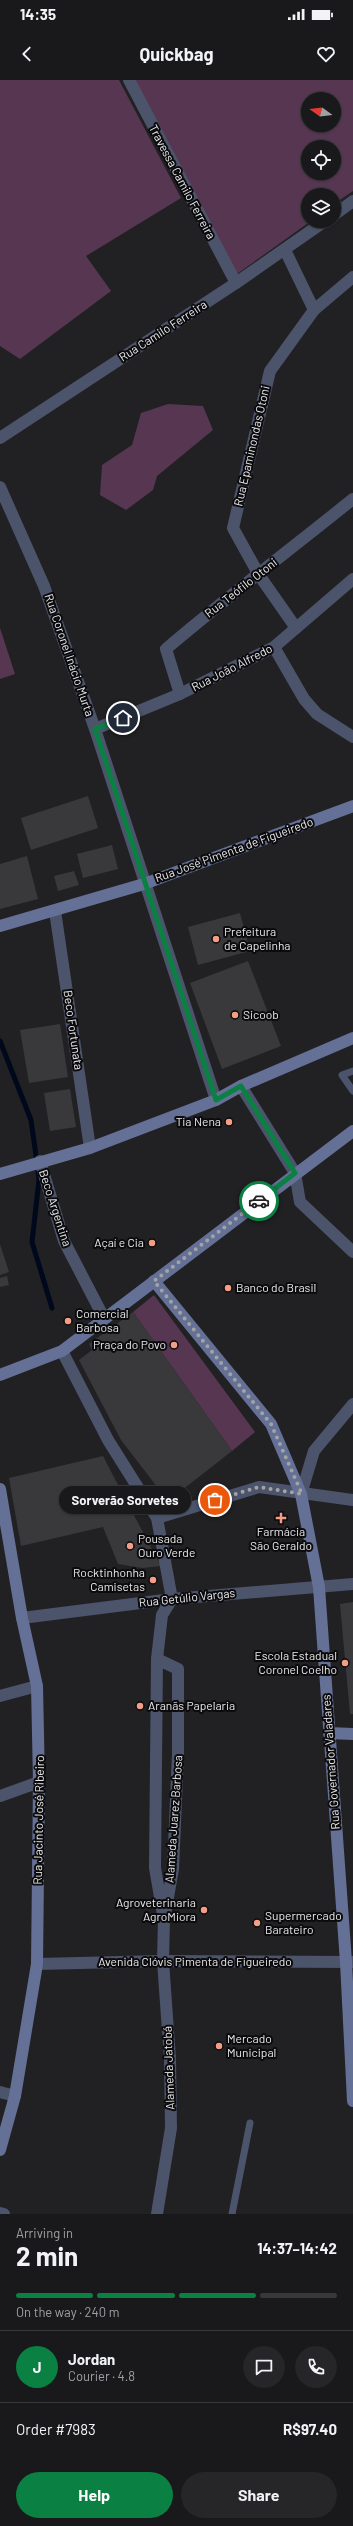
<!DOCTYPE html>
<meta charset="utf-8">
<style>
:root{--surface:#19191b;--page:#262628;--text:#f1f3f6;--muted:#9fa0a3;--line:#37383a;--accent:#0b8043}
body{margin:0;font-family:Barlow,sans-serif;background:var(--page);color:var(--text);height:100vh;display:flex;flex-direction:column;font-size:15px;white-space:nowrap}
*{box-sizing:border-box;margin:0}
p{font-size:13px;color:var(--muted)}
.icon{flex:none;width:22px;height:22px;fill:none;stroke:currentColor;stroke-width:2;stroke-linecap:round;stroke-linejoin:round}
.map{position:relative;height:2134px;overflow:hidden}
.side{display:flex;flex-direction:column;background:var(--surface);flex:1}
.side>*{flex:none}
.needle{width:26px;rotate:285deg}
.controls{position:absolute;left:301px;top:12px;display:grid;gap:8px}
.controls a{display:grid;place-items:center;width:40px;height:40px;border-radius:50%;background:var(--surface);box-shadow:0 1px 3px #0004,0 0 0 1px var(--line);font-size:20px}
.pin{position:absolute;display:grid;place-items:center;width:34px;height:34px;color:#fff;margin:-17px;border:2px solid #fff;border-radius:50%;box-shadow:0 1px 4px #0007}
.courier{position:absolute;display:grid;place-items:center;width:40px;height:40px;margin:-20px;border:3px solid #0b8043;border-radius:50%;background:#fff;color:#222;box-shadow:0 1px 5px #0007}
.bubble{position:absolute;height:28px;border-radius:14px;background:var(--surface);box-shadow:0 1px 3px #0004,0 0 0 1px var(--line);font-size:13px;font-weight:700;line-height:28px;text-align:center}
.overview em{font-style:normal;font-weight:700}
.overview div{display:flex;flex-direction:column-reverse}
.overview{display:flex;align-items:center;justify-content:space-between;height:68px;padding:0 16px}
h1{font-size:26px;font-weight:700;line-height:30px}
.bar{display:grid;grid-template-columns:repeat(4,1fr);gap:6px 4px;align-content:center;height:48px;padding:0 16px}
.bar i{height:5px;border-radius:3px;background:var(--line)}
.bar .active{background:var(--accent)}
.bar p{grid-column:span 4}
.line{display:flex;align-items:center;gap:10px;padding:0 16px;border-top:1px solid var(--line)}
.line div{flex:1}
.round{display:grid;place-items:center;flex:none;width:42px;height:42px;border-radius:21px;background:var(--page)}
.primary-button{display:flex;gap:8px;margin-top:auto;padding:8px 16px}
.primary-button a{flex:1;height:46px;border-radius:24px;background:var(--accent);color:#fff;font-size:16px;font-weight:700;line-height:46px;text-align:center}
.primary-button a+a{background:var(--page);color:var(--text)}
.status{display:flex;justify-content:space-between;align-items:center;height:28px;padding:0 20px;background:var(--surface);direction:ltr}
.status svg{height:11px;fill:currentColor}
header{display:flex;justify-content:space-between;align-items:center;height:52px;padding:0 16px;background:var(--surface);font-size:18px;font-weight:700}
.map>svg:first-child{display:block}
.green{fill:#563650;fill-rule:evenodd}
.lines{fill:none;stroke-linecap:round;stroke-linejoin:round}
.stream{stroke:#00081c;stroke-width:5}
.building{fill:#39383b}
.lane{stroke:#4c546b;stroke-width:7}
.street{stroke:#4c546b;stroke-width:12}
.secondary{stroke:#647095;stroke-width:12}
.done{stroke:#a3a2a5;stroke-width:4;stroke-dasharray:0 7.2}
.route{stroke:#0b8043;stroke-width:5}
.poi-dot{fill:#f49e87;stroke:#0b0a0c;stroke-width:1.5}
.labels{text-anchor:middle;stroke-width:4;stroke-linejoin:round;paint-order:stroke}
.street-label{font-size:12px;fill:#e9e8eb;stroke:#0b0a0c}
.poi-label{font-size:12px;fill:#e9e8eb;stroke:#0b0a0c;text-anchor:start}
</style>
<div class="status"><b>14:35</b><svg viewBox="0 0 49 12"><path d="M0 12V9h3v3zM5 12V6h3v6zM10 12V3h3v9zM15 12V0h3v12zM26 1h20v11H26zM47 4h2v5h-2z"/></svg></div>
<header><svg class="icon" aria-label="back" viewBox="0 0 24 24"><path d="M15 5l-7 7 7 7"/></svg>Quickbag<svg class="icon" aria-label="heart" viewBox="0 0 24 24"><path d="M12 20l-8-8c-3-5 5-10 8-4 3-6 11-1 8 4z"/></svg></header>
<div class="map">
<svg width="353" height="2134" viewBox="0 0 353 2134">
<rect width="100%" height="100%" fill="#212124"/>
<!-- green -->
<g class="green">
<path d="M0,0H119L181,118L86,176L111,211L20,279L0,266Z"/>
<path d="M134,0H353V111L334,124V115H308V141H311L237,194ZM308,19H334V45H308ZM308,67H334V93H308Z"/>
<path d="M168,324L203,326L213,350L157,396L153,410L126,430L100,415L102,385L132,365L141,333Z"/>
<path d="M0,548L15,594L0,599Z"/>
<path d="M154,1215L255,1352L232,1371L133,1232Z"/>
</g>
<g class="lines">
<!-- stream -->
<g class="stream">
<path d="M0,961L31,1040L37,1083"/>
<path d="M38,1090L39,1100L32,1162L52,1228"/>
</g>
</g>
<!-- building -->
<g class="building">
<path d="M88,716L98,748L31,770L21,738Z"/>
<path d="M112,765L118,789L83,798L77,774Z"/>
<path d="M27,776L38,819L0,829V784Z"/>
<path d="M74,791L79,805L58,811L54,796Z"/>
<path d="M240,833L250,871L198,885L188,847Z"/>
<path d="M248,881L281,966L222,989L190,903Z"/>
<path d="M60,944L68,997L29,1003L20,950Z"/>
<path d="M70,1009L76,1047L50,1051L44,1013Z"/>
<path d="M0,1164L9,1192L0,1195Z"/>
<path d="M7,1196L9,1205L0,1207V1198Z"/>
<path d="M133,1232L232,1371L168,1421L121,1360L79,1280L92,1270L89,1264Z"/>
<path d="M103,1376L129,1426L161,1486L142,1488L118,1484L103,1447L21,1466L9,1398Z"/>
<path d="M353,1522V1634H350L340,1524Z"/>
</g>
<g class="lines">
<!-- lane -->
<g class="lane">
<path d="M353,991L342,995L353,1011"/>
<path d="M232,2134L250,2043"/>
</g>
<!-- street -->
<g class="street">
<path d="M129,0L236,203"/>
<path d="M334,135L353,121"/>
<path d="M285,170L314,230"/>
<path d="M0,358L236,203L325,141"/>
<path d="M0,407L44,506L95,649L216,1020"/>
<path d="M296,548L259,495L233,448L270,291L314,230L353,197"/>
<path d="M274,567L304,619L317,634L353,657"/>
<path d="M180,614L166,569C227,517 291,469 353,419"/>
<path d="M95,649L180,614L274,567L353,499"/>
<path d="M55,831L90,1068"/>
<path d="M241,1006L295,1093L300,1122L353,1172"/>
<path d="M40,1081L64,1161L104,1238"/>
<path d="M62,1271L108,1360L157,1438L172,1519L162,1535L157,1579L155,1788L164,1840"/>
<path d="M301,1414L314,1371L353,1324"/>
<path d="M157,1438L259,1407L353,1420"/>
<path d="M22,1538L172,1519L353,1504"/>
<path d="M0,1616L37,1606"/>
<path d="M0,1716L39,1702"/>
<path d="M37,1884L163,1881L353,1882"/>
<path d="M0,2012L15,2016"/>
<path d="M0,2133L4,2134"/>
<path d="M157,2134L171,2048L170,1979L163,1881L164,1840L173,1789L178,1674V1589L157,1579"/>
</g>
<!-- secondary -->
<g class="secondary">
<path d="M0,846L144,804L353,726"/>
<path d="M0,1094L90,1068L216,1020L241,1006L353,958"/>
<path d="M154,1201L271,1344L301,1414L319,1507L346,1882L353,2021"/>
<path d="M0,1295L62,1271L353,1051"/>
<path d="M0,1409L22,1538L37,1606L39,1702L37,1884L15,2016L0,2070"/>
<path d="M329,1653L353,1654"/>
</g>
</g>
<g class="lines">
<!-- done -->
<path class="done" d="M215,1420L259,1407L302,1414L271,1344L154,1201L259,1121"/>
<!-- route -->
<path class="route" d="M123,638L95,649L216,1020L241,1006L295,1093L259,1121"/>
</g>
<!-- markers -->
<g class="poi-dot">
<circle cx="216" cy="859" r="4"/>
<circle cx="235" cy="935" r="4"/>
<circle cx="229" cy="1042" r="4"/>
<circle cx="152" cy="1163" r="4"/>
<circle cx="228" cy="1208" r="4"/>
<circle cx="68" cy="1241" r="4"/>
<circle cx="174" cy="1265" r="4"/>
<path d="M279 1432h4v4h4v4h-4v4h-4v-4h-4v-4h4z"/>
<circle cx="130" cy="1466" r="4"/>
<circle cx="153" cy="1500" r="4"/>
<circle cx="345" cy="1583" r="4"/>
<circle cx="140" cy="1626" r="4"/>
<circle cx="204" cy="1830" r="4"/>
<circle cx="257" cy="1843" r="4"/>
<circle cx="219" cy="1966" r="4"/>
</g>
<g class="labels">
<!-- street labels -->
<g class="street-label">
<text transform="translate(182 102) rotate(62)" y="4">Travessa Camilo Ferreira</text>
<text transform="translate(163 251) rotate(-33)" y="4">Rua Camilo Ferreira</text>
<text transform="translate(252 366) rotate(-77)" y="4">Rua Epaminondas Otoni</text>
<text transform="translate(241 508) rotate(-38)" y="4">Rua Teófilo Otoni</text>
<text transform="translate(69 575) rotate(71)" y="4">Rua Coronel Inácio Murta</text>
<text transform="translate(232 588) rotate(-27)" y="4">Rua João Alfredo</text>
<text transform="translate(234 770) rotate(-20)" y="4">Rua José Pimenta de Figueiredo</text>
<text transform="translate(73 950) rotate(82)" y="4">Beco Fortunata</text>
<text transform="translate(55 1128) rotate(72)" y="4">Beco Argentina</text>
<text transform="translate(187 1518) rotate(-6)" y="4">Rua Getúlio Vargas</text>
<text transform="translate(331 1682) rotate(-94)" y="4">Rua Governador Valadares</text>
<text transform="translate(174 1739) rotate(-86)" y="4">Alameda Juarez Barbosa</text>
<text transform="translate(39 1740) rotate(-89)" y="4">Rua Jacinto José Ribeiro</text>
<text x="195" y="1886">Avenida Clóvis Pimenta de Figueiredo</text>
<text transform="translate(169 1988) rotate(-92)" y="4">Alameda Jatobá</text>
</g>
<!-- poi labels -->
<g class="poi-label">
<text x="224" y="856">Prefeitura<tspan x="224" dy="14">de Capelinha</tspan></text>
<text x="243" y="939">Sicoob</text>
<text x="221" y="1046" text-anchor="end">Tia Nena</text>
<text x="144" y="1167" text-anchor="end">Açaí e Cia</text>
<text x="236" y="1212">Banco do Brasil</text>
<text x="76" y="1238">Comercial<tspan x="76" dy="14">Barbosa</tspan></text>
<text x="166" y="1269" text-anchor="end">Praça do Povo</text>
<text x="281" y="1456" text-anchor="middle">Farmácia<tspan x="281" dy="14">São Geraldo</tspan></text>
<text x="138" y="1463">Pousada<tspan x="138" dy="14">Ouro Verde</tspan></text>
<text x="145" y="1497" text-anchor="end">Rocktinhonha<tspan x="145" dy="14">Camisetas</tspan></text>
<text x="337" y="1580" text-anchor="end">Escola Estadual<tspan x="337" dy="14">Coronel Coelho</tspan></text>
<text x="148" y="1630">Aranãs Papelaria</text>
<text x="196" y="1827" text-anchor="end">Agroveterinaria<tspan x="196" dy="14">AgroMiora</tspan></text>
<text x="265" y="1840">Supermercado<tspan x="265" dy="14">Barateiro</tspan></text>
<text x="227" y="1963">Mercado<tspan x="227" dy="14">Municipal</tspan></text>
</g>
</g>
</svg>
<div class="controls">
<a><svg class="needle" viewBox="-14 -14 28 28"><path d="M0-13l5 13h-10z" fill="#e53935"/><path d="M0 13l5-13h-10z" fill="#9fa0a3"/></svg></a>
<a><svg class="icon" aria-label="locate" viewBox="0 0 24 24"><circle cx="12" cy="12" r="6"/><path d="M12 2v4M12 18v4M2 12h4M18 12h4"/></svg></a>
<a><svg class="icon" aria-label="layers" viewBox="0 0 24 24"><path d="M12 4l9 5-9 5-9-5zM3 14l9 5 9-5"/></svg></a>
</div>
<div class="pin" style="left:215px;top:1420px;background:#ea580c"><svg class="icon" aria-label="bag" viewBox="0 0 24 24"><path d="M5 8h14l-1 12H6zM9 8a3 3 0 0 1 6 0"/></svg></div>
<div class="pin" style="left:123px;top:638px;background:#1f2937"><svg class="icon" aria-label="home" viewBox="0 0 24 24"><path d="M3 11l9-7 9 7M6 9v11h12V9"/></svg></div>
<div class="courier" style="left:259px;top:1121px"><svg class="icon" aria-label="car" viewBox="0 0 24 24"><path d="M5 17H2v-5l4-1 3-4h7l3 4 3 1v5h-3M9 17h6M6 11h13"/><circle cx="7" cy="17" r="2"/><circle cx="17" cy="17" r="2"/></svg></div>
<div class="bubble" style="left:59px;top:1406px;width:132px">Sorverão Sorvetes</div>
</div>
<section class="side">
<div class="overview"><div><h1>2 min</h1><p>Arriving in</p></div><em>14:37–14:42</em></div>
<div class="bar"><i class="active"></i><i class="active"></i><i class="active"></i><i></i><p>On the way · 240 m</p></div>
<div class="line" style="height:72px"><b class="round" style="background:var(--accent);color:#fff">J</b><div><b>Jordan</b><p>Courier · 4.8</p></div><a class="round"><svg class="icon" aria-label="chat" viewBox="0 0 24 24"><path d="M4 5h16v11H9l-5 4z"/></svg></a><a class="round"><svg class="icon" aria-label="phone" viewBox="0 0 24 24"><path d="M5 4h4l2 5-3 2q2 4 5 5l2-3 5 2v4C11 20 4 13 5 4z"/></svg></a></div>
<div class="line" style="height:52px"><div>Order #7983</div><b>R$97.40</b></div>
<div class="primary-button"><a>Help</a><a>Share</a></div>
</section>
